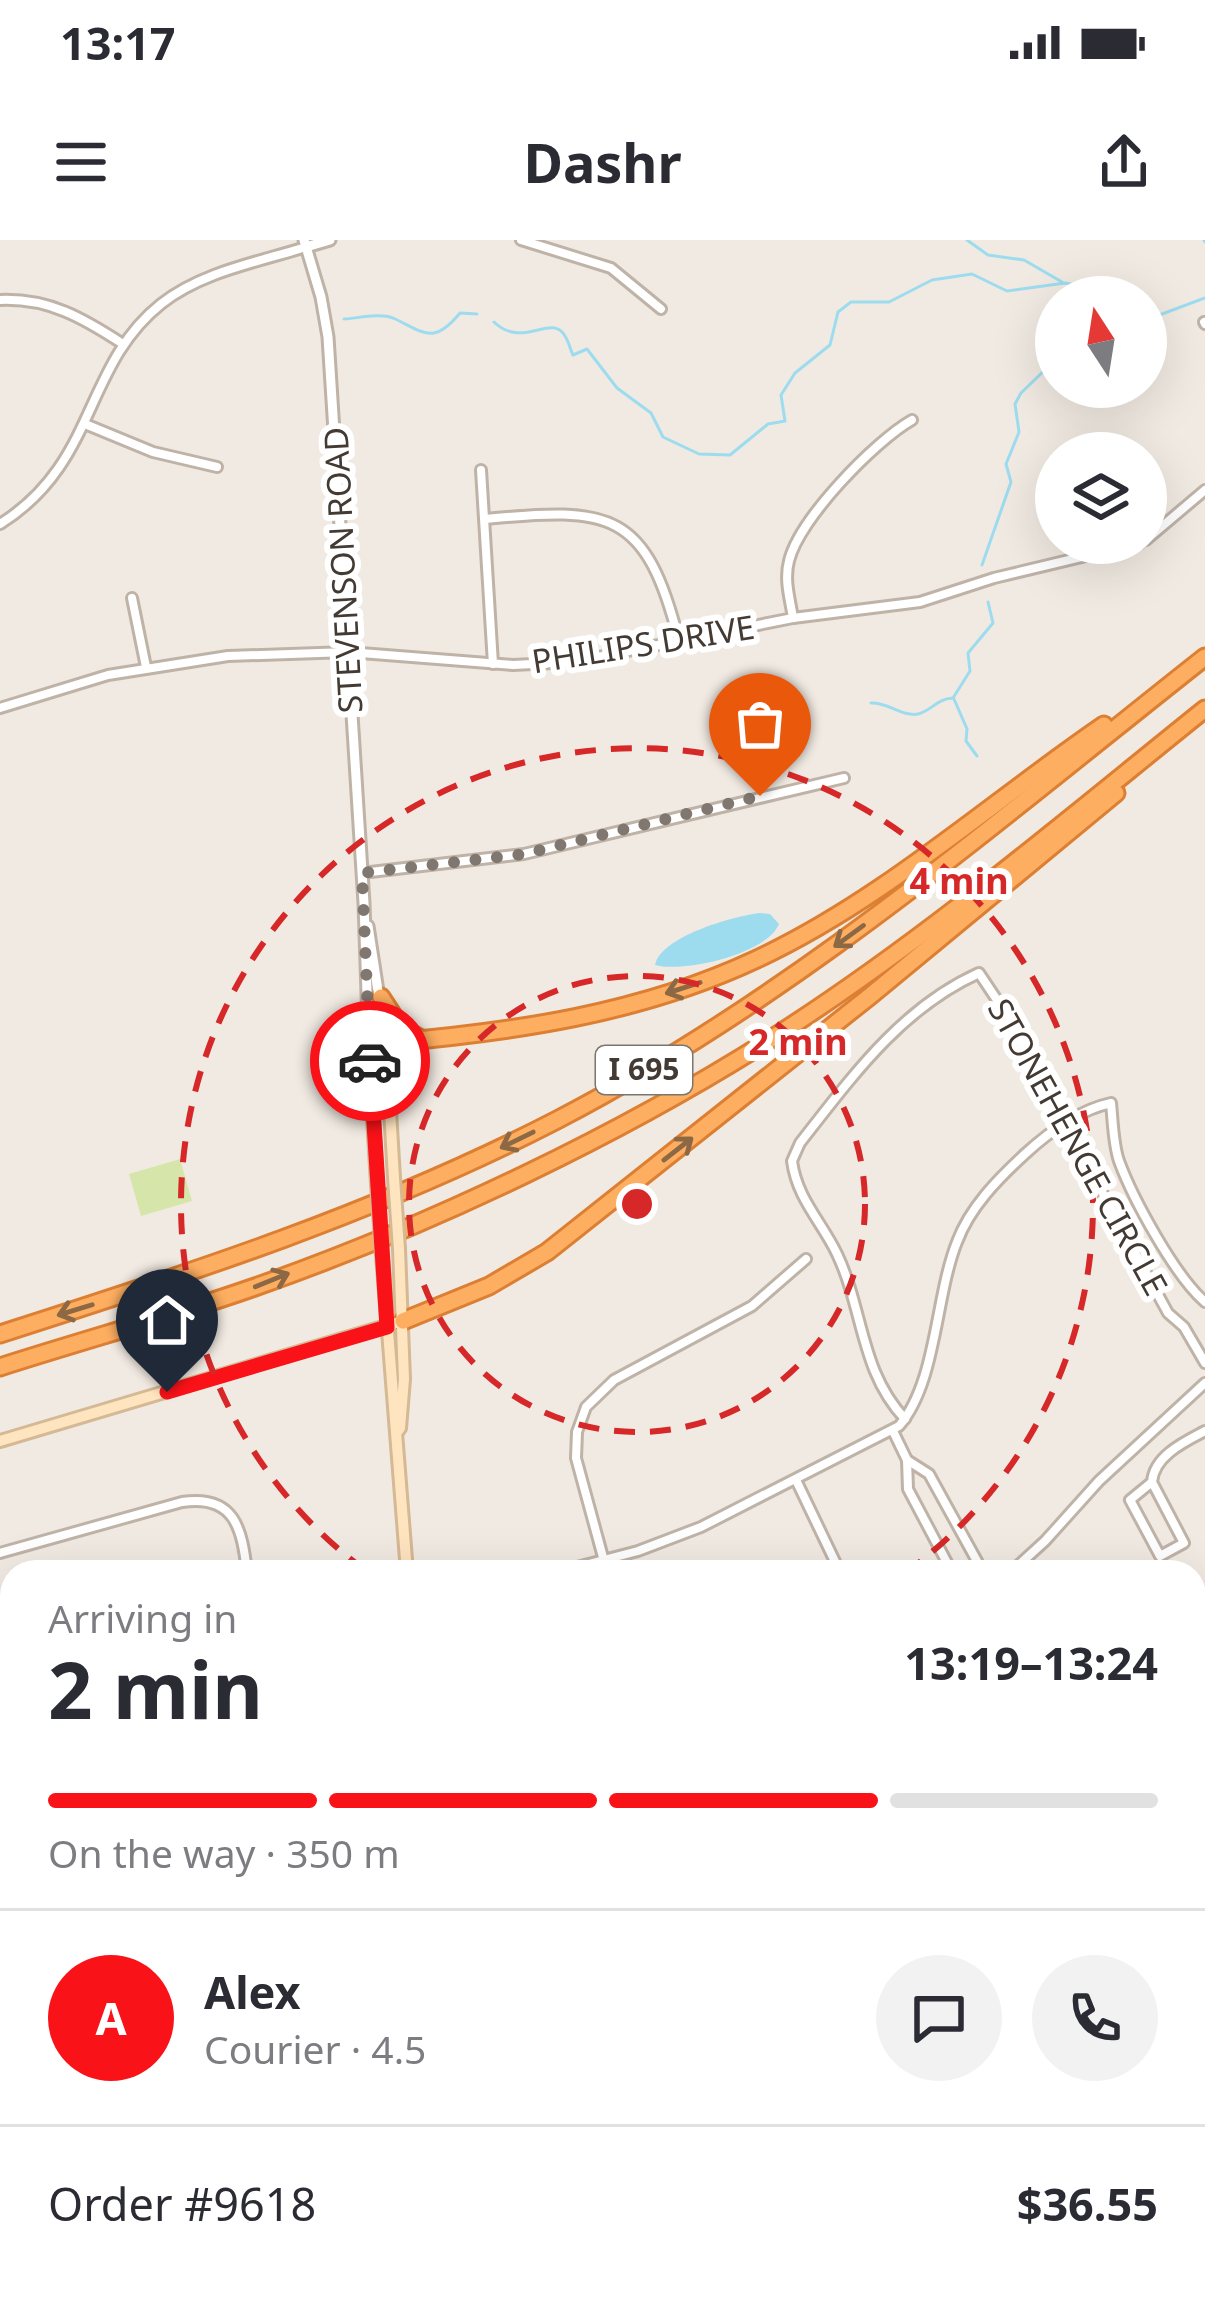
<!DOCTYPE html>
<meta charset="utf-8">
<style>
:root{--surface:#fff;--page:#f2f2f3;--text:#2b2b33;--muted:#7c7c81;--line:#e1e1e2;--accent:#f91218}
body{margin:0;font-family:"Noto Sans",sans-serif;background:var(--page);color:var(--text);height:100vh;display:flex;flex-direction:column;font-size:45px;white-space:nowrap}
*{box-sizing:border-box;margin:0}
p{font-size:39px;color:var(--muted)}
.icon{flex:none;width:66px;height:66px;fill:none;stroke:currentColor;stroke-width:2;stroke-linecap:round;stroke-linejoin:round}
.map{position:relative;flex:1;overflow:hidden}
.panel{position:absolute;left:0px;top:1320px;width:1206px;height:747px;display:flex;flex-direction:column;background:var(--surface);border-radius:36px 36px 0 0;box-shadow:0 12px 48px #0002}
.panel>*{flex:none}
.needle{width:78px;rotate:348deg}
.fabs{position:absolute;left:1035px;top:36px;display:grid;gap:24px}
.fabs a{display:grid;place-items:center;width:132px;height:132px;border-radius:50%;background:var(--surface);box-shadow:0 12px 48px #0002;font-size:60px}
.pin{position:absolute;display:grid;place-items:center;width:102px;height:102px;color:#fff;margin:-123px -51px;border-radius:50% 50% 50% 0;rotate:-45deg;box-shadow:0 0 12px #0007}
.pin .icon{rotate:45deg}
.courier{position:absolute;display:grid;place-items:center;width:120px;height:120px;margin:-60px;border:9px solid #f91218;border-radius:50%;background:#fff;color:#222;box-shadow:0 3px 15px #0007}
.overview em{font-style:normal;font-weight:700}
.overview div{display:flex;flex-direction:column-reverse}
.overview{display:flex;align-items:center;justify-content:space-between;height:204px;padding:0 48px}
h1{font-size:78px;font-weight:700;line-height:90px}
.bar{display:grid;grid-template-columns:repeat(4,1fr);gap:18px 12px;align-content:center;height:144px;padding:0 48px}
.bar i{height:15px;border-radius:9px;background:var(--line)}
.bar .current{background:var(--accent)}
.bar p{grid-column:span 4}
.line{display:flex;align-items:center;gap:30px;padding:0 48px;border-top:3px solid var(--line)}
.line div{flex:1}
.round{display:grid;place-items:center;flex:none;width:126px;height:126px;border-radius:63px;background:var(--page)}
.status{display:flex;justify-content:space-between;align-items:center;height:84px;padding:0 60px;background:var(--surface);direction:ltr}
.status svg{height:33px;fill:currentColor}
header{display:flex;justify-content:space-between;align-items:center;height:156px;padding:0 48px;background:var(--surface);font-size:54px;font-weight:700}
.map>svg:first-child{display:block}
.green{fill:#d6e6aa}
.water{fill:#9ddcef}
.lines{fill:none;stroke-linecap:round;stroke-linejoin:round}
.stream{stroke:#9ddcef;stroke-width:3}
.minor-casing{stroke:#bfb3a8;stroke-width:14}
.tertiary-casing{stroke:#bfb3a8;stroke-width:15}
.secondary-casing{stroke:#d5b894;stroke-width:16}
.motorway-casing{stroke:#dc7f32;stroke-width:21}
.minor{stroke:#fff;stroke-width:8}
.tertiary{stroke:#fff;stroke-width:9}
.secondary{stroke:#fee4bf;stroke-width:10}
.motorway{stroke:#fdae61;stroke-width:15}
.secondary-bridge-casing{stroke:#d5b894;stroke-width:16;stroke-linecap:butt}
.secondary-bridge{stroke:#fee4bf;stroke-width:10}
.oneway{stroke:#8d6845}
.done{stroke:#807870;stroke-width:12;stroke-dasharray:0 21.6}
.route{stroke:#f91218;stroke-width:15}
.ring{fill:none;stroke:#d62828;stroke-width:6;stroke-dasharray:21 15}
.labels{text-anchor:middle;stroke-width:12;stroke-linejoin:round;paint-order:stroke}
.shield{fill:#fff;stroke:#7b7570;stroke-width:3}
.shield-label{font-size:30px;font-weight:bold;fill:#433a33}
.street-label{font-size:33px;fill:#433a33;stroke:#fff}
.centre{fill:#d62828;stroke:#fff;stroke-width:6}
.ring-label{font-size:36px;text-anchor:middle;font-weight:bold;fill:#d62828;stroke:#fff;stroke-width:12;stroke-linejoin:round;paint-order:stroke}
</style>
<div class="status"><b>13:17</b><svg viewBox="0 0 49 12"><path d="M0 12V9h3v3zM5 12V6h3v6zM10 12V3h3v9zM15 12V0h3v12zM26 1h20v11H26zM47 4h2v5h-2z"/></svg></div>
<header><svg class="icon" aria-label="menu" viewBox="0 0 24 24"><path d="M4 6h16M4 12h16M4 18h16"/></svg>Dashr<svg class="icon" aria-label="share" viewBox="0 0 24 24"><path d="M12 15V3M7 8l5-5 5 5M5 13v7h14v-7"/></svg></header>
<div class="map">
<svg width="1205" height="2065" viewBox="0 0 1205 2065">
<rect width="100%" height="100%" fill="#f1eae2"/>
<!-- green -->
<path class="green" d="M180,919L192,961L141,976L129,934Z"/>
<!-- water -->
<path class="water" d="M760,673L770,674L779,684C767,714 684,733 655,725C660,697 733,676 760,673Z"/>
<g class="lines">
<!-- stream -->
<g class="stream">
<path d="M967,0L988,15L1024,20L1062,42"/>
<path d="M1204,0L1205,2"/>
<path d="M344,79C359,78 380,73 393,78C424,92 433,106 460,73L477,74"/>
<path d="M1146,80L1205,58"/>
<path d="M494,82C523,110 552,72 565,96C569,102 570,109 573,115L587,109L617,148L651,173L663,197L699,214L730,215L768,184L785,181L781,155L795,133L830,105L838,72L851,62H889L932,40L972,34L1007,51L1065,43L1082,46L1096,57"/>
<path d="M982,325L1011,242L1006,224L1019,192L1015,164L1021,153L1051,124L1046,110L1056,102"/>
<path d="M954,459L967,489L966,501L977,516"/>
<path d="M871,463C888,462 902,477 918,474C933,470 936,459 953,458L970,431L968,413L993,383L988,362"/>
<path d="M1194,1764L1205,1776"/>
<path d="M1194,1925V1944"/>
<path d="M1194,1959L1203,1941L1205,1923"/>
<path d="M1194,2013L1205,2022"/>
</g>
<defs>
<g id="minor">
<path d="M521,0L611,28L661,69"/>
<path d="M0,60C49,58 83,78 123,104"/>
<path d="M1204,82L1205,84"/>
<path d="M85,184L153,212L217,227"/>
<path d="M481,230L493,424"/>
<path d="M485,279C610,267 646,270 679,401"/>
<path d="M0,284C97,224 83,126 161,64C201,32 258,22 306,7"/>
<path d="M1146,300L1205,250"/>
<path d="M132,358L146,427"/>
<path d="M793,378C790,359 784,340 789,321C799,279 875,201 912,180"/>
<path d="M0,468L108,435L228,416L348,412L513,425L573,422L793,378L920,362L994,338L1140,303"/>
<path d="M362,633L524,614L844,538"/>
<path d="M905,1179C860,1131 864,1071 837,1014C822,982 797,959 792,921L800,903C851,838 901,768 979,733L999,763L1168,1073L1184,1087L1205,1123"/>
<path d="M893,1191L907,1220L908,1249L952,1332"/>
<path d="M907,1220L929,1234L983,1332"/>
<path d="M796,1240L840,1332"/>
<path d="M1152,1242L1184,1303L1160,1316L1130,1260L1152,1242C1154,1216 1184,1202 1205,1191"/>
<path d="M0,1313L182,1262C235,1254 242,1289 247,1332"/>
<path d="M604,1321L576,1218L577,1192L586,1167L614,1140L752,1066L806,1019"/>
<path d="M558,1332L638,1311L701,1287L899,1186C937,1142 935,1057 957,1002C970,967 998,939 1025,914C1049,892 1079,870 1111,863C1113,882 1113,903 1119,921C1133,959 1175,1036 1205,1062"/>
<path d="M1011,1332L1045,1301L1099,1241L1205,1143"/>
<path d="M0,1466L12,1463"/>
<path d="M0,1543L12,1613"/>
<path d="M89,2055L90,2065"/>
<path d="M235,2055L236,2065"/>
<path d="M611,2065L612,2055"/>
<path d="M1042,2065L1044,2055"/>
</g>
<g id="tertiary">
<path d="M304,0L321,57L328,97L364,663L369,814"/>
<path d="M306,7L330,0"/>
<path d="M368,686L386,803"/>
</g>
<g id="secondary">
<path d="M386,803L394,938"/>
<path d="M369,814L377,944"/>
<path d="M382,1015L407,1332"/>
<path d="M397,1192L400,1188L404,1139L399,1009"/>
<path d="M0,1201L403,1081"/>
<path d="M424,2065L426,2055"/>
</g>
<g id="motorway">
<path d="M381,757L401,788L421,799"/>
<path d="M369,814L386,803C513,792 640,774 757,719C883,660 990,563 1104,485"/>
<path d="M403,1081L489,1046L547,1012L870,756L1116,553"/>
<path d="M0,1094C191,1033 379,972 557,880C794,757 997,581 1205,417"/>
<path d="M0,1127C84,1100 169,1077 252,1048C430,986 627,892 785,790C933,694 1068,579 1205,469"/>
</g>
</defs>
<!-- minor casing -->
<use href="#minor" class="minor-casing"/>
<!-- tertiary casing -->
<use href="#tertiary" class="tertiary-casing"/>
<!-- secondary casing -->
<use href="#secondary" class="secondary-casing"/>
<!-- motorway casing -->
<use href="#motorway" class="motorway-casing"/>
<!-- minor -->
<use href="#minor" class="minor"/>
<!-- tertiary -->
<use href="#tertiary" class="tertiary"/>
<!-- secondary -->
<use href="#secondary" class="secondary"/>
<!-- motorway -->
<use href="#motorway" class="motorway"/>
<defs>
<g id="secondary-bridge">
<path d="M394,938L399,1009"/>
<path d="M377,944L382,1015"/>
</g>
</defs>
<!-- secondary-bridge casing -->
<use href="#secondary-bridge" class="secondary-bridge-casing"/>
<!-- secondary-bridge -->
<use href="#secondary-bridge" class="secondary-bridge"/>
</g>
<!-- one-way arrows -->
<defs><path id="oneway-shaft" d="M-6 0H5M1.5-3L5.5 0L1.5 3" fill="none" stroke-width="1.6" stroke-linecap="round" stroke-linejoin="round" transform="scale(3)"/></defs>
<g class="oneway">
<use href="#oneway-shaft" transform="translate(849 696) rotate(144)"/>
<use href="#oneway-shaft" transform="translate(683 748) rotate(162)"/>
<use href="#oneway-shaft" transform="translate(517 900) rotate(154)"/>
<use href="#oneway-shaft" transform="translate(678 909) rotate(-38)"/>
<use href="#oneway-shaft" transform="translate(272 1040) rotate(-22)"/>
<use href="#oneway-shaft" transform="translate(75 1070) rotate(163)"/>
</g>
<g class="lines">
<!-- done -->
<path class="done" d="M370,821L362,633L524,614L760,556"/>
<!-- route -->
<path class="route" d="M167,1152L387,1087L370,821"/>
</g>
<!-- distance rings -->
<g class="ring">
<circle cx="637" cy="964" r="228"/>
<path d="M366 1331A456 456 0 1 1 908 1331"/>
</g>
<g class="labels">
<!-- shield labels -->
<rect class="shield" x="596" y="806" width="96" height="48" rx="9"/>
<g class="shield-label">
<text x="644" y="840">I 695</text>
</g>
<!-- street labels -->
<g class="street-label">
<text transform="translate(343 330) rotate(-93)" y="12">STEVENSON ROAD</text>
<text transform="translate(643 404) rotate(-9)" y="12">PHILIPS DRIVE</text>
<text transform="translate(1078 907) rotate(61)" y="12">STONEHENGE CIRCLE</text>
</g>
</g>
<circle cx="637" cy="964" r="18" class="centre"/>
<g class="ring-label">
<text x="959" y="654">4 min</text>
<text x="798" y="815">2 min</text>
</g>
</svg>
<div class="fabs">
<a><svg class="needle" viewBox="-14 -14 28 28"><path d="M0-13l5 13h-10z" fill="#e53935"/><path d="M0 13l5-13h-10z" fill="#7c7c81"/></svg></a>
<a><svg class="icon" aria-label="layers" viewBox="0 0 24 24"><path d="M12 4l9 5-9 5-9-5zM3 14l9 5 9-5"/></svg></a>
</div>
<div class="pin" style="left:760px;top:556px;background:#ea580c"><svg class="icon" aria-label="bag" viewBox="0 0 24 24"><path d="M5 8h14l-1 12H6zM9 8a3 3 0 0 1 6 0"/></svg></div>
<div class="pin" style="left:167px;top:1152px;background:#1f2937"><svg class="icon" aria-label="home" viewBox="0 0 24 24"><path d="M3 11l9-7 9 7M6 9v11h12V9"/></svg></div>
<div class="courier" style="left:370px;top:821px"><svg class="icon" aria-label="car" viewBox="0 0 24 24"><path d="M5 17H2v-5l4-1 3-4h7l3 4 3 1v5h-3M9 17h6M6 11h13"/><circle cx="7" cy="17" r="2"/><circle cx="17" cy="17" r="2"/></svg></div>
<section class="panel">
<div class="overview"><div><h1>2 min</h1><p>Arriving in</p></div><em>13:19–13:24</em></div>
<div class="bar"><i class="current"></i><i class="current"></i><i class="current"></i><i></i><p>On the way · 350 m</p></div>
<div class="line" style="height:216px"><b class="round" style="background:var(--accent);color:#fff">A</b><div><b>Alex</b><p>Courier · 4.5</p></div><a class="round"><svg class="icon" aria-label="chat" viewBox="0 0 24 24"><path d="M4 5h16v11H9l-5 4z"/></svg></a><a class="round"><svg class="icon" aria-label="phone" viewBox="0 0 24 24"><path d="M5 4h4l2 5-3 2q2 4 5 5l2-3 5 2v4C11 20 4 13 5 4z"/></svg></a></div>
<div class="line" style="height:156px"><div>Order #9618</div><b>$36.55</b></div>
</section>
</div>
